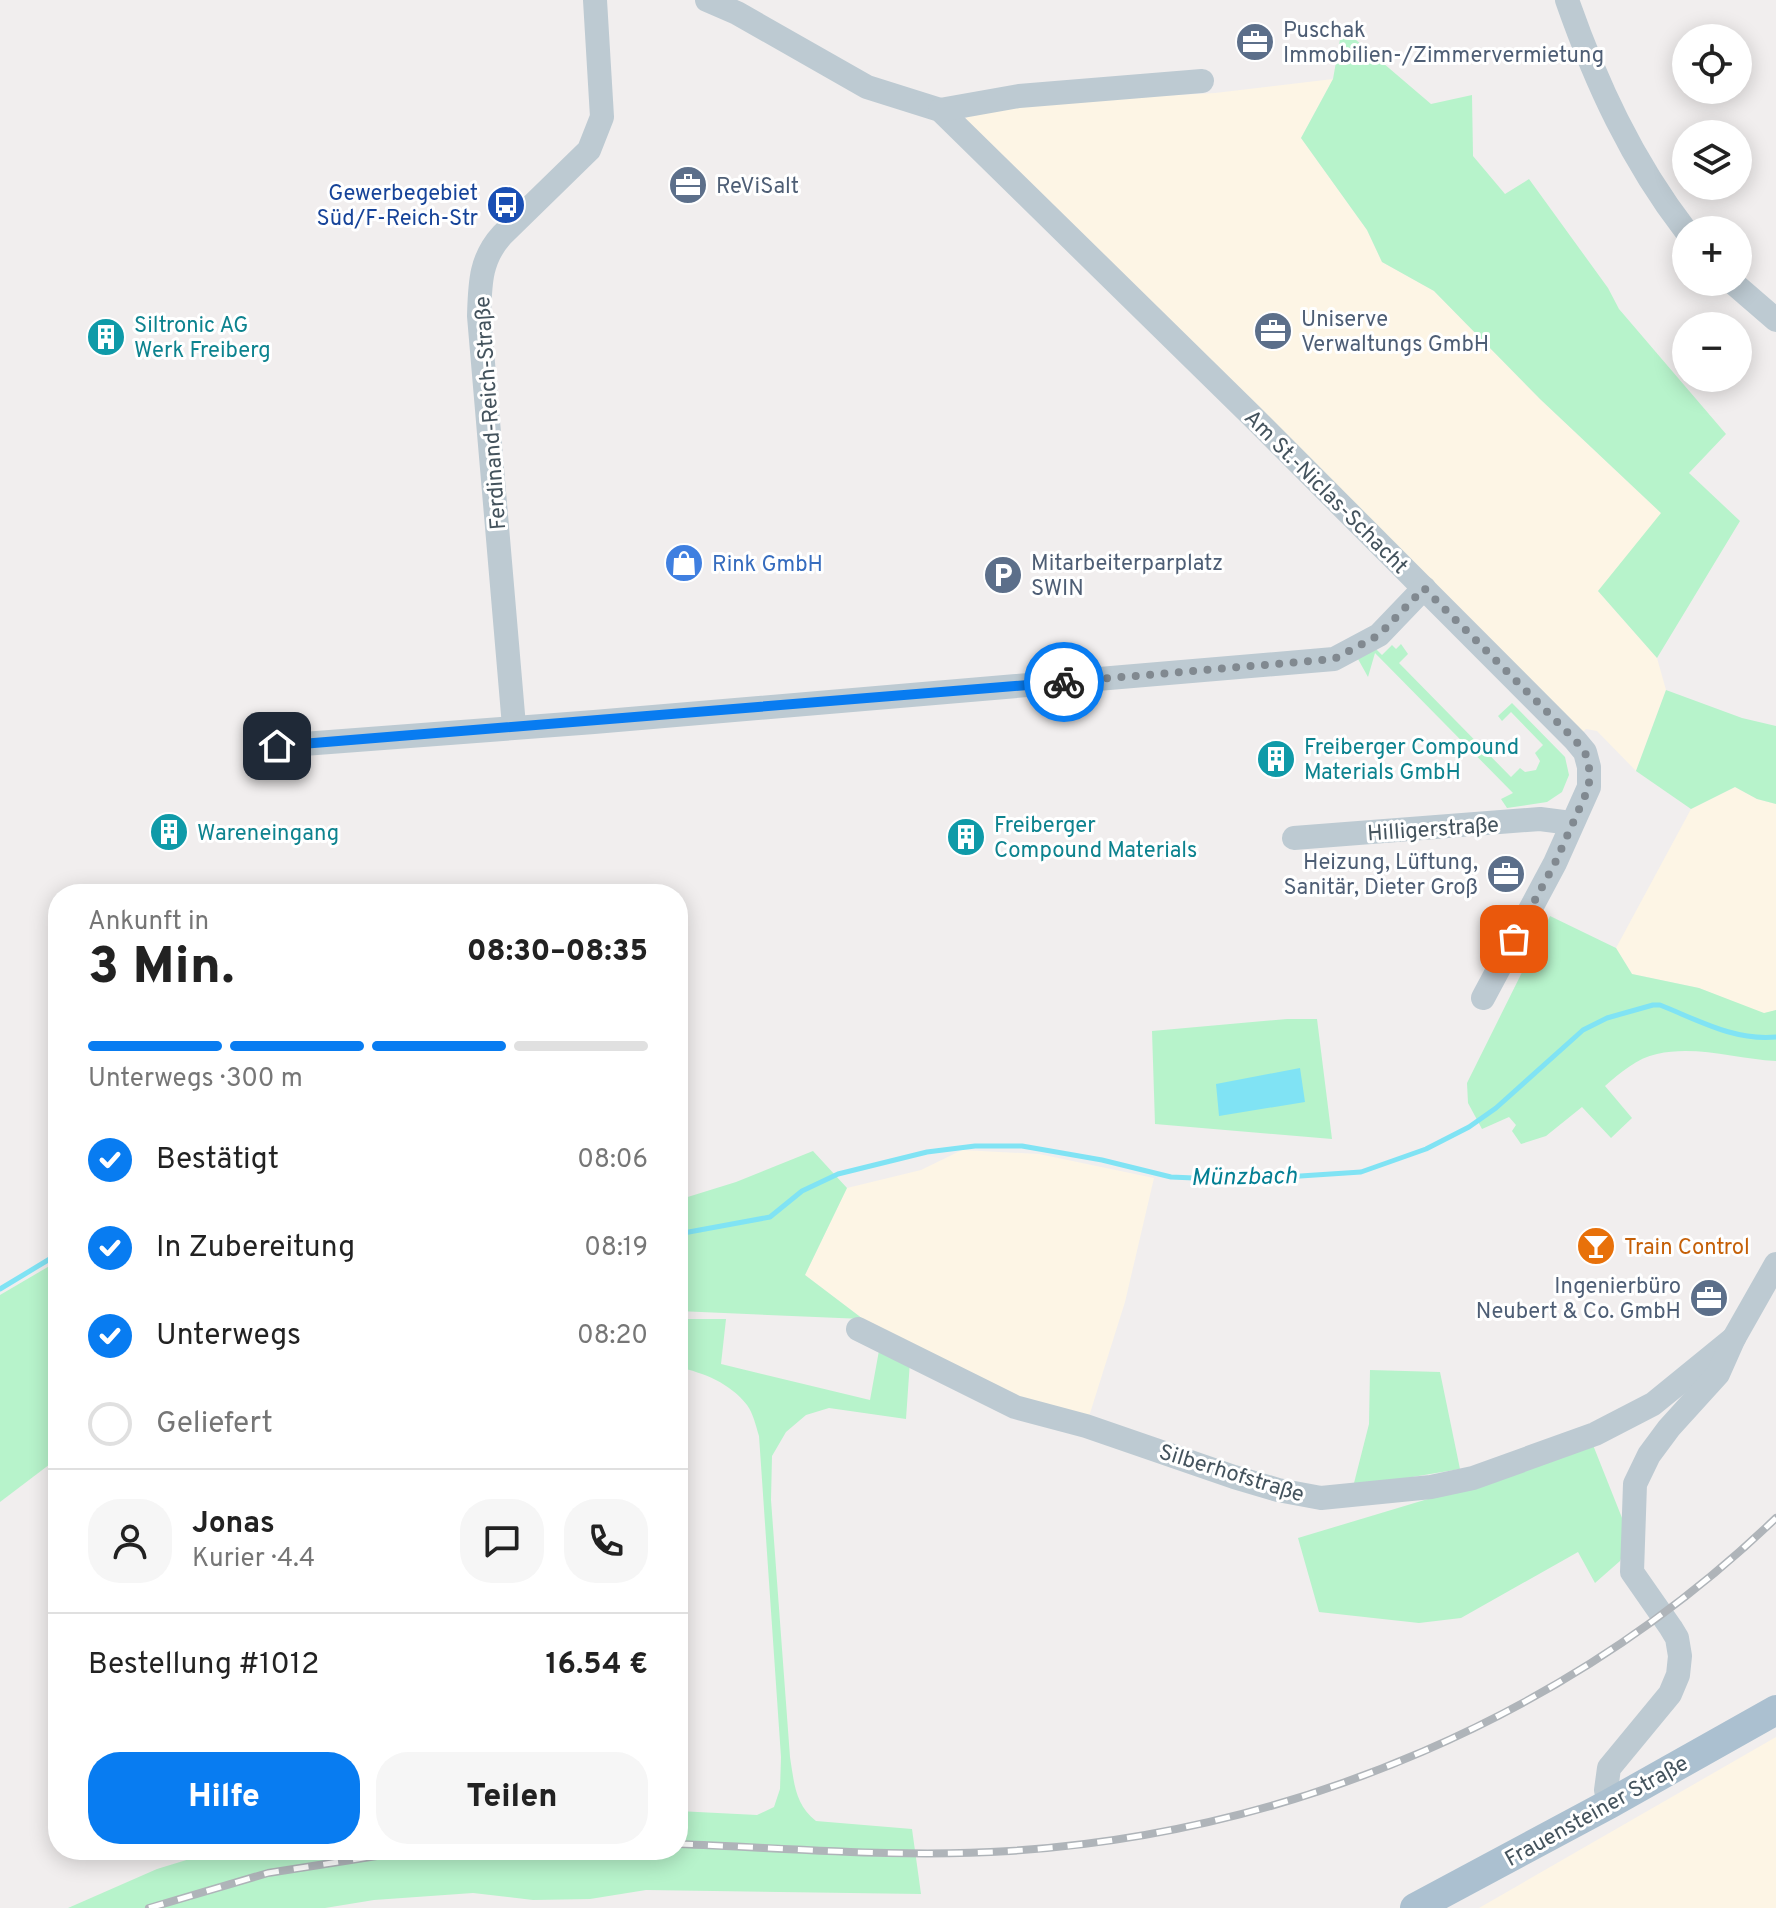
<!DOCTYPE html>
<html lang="de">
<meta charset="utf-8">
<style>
:root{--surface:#fff;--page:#f6f6f6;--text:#222;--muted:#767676;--line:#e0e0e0;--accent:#087cf1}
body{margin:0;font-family:Overpass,sans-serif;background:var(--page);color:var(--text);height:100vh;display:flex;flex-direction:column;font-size:30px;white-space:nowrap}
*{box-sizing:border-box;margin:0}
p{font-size:26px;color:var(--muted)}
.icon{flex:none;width:44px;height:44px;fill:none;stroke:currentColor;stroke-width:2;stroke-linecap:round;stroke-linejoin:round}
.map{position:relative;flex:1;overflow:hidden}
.panel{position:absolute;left:48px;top:884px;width:640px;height:976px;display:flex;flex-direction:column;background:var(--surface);border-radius:32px;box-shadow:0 4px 20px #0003}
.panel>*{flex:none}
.tools{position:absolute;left:1672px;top:24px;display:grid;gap:16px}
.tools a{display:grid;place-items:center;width:80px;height:80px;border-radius:50%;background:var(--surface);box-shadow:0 4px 20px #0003;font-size:40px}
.pin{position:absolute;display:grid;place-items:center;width:68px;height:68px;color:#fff;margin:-34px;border-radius:16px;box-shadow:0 4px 12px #0006}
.courier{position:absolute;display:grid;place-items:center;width:80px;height:80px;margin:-40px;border:6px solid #087cf1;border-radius:50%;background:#fff;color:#222;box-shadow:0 2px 10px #0007}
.head em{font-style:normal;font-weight:800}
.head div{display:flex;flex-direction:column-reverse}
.head{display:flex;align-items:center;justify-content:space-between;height:136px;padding:0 40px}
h1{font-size:52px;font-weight:800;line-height:60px}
.bar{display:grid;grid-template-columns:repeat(4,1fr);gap:12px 8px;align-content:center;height:96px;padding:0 40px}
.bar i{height:10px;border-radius:6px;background:var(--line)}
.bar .on{background:var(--accent)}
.bar p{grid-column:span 4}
.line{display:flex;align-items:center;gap:20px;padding:0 40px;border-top:2px solid var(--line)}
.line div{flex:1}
.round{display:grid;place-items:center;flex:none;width:84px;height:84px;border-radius:32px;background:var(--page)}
ol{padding:0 40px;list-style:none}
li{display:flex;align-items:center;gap:24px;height:88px}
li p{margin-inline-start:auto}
li .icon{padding:8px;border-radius:50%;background:var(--accent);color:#fff;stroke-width:4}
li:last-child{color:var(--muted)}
li i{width:44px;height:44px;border:4px solid var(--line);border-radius:50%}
.cta{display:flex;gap:16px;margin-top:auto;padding:16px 40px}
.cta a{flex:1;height:92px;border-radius:32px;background:var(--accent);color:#fff;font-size:32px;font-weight:800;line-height:92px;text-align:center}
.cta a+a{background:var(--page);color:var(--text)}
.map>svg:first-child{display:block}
.commercial{fill:#fdf5e5}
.green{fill:#b7f3cb}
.water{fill:#80e3f4}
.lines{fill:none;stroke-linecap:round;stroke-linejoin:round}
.stream{stroke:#80e3f4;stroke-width:5}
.minor{stroke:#bdcad2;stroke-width:24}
.major{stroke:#abc0d0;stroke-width:30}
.rail-casing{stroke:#afb4b9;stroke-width:8}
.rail{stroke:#fff;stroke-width:5;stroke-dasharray:15;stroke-linecap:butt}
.done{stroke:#818990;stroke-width:8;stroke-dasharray:0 14.4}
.route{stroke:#087cf1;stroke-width:10}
.labels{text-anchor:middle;stroke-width:6;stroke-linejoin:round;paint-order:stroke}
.service-label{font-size:22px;fill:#4e5e75;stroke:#fff;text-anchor:start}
.transit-label{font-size:22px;fill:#164399;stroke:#fff;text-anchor:end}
.culture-label{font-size:22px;fill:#0d838f;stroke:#fff;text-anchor:start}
.street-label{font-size:22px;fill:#44535d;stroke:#fff}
.shop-label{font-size:22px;fill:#366cbe;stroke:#fff;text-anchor:start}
.food-label{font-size:22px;fill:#c56008;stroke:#fff;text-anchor:start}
.water-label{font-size:24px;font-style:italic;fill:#037f93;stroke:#fff}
</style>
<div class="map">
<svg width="1776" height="1908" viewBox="0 0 1776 1908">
<rect width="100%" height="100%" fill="#f1eeee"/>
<!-- commercial -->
<g class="commercial">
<path d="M1333,79L1301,138L1367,230L1382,262L1434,291L1540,399L1662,514L1598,591L1657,658L1666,690L1636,771L1597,731L1586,729L1575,740L960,128L970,112L1027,103L1215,93Z"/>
<path d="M1735,787L1757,799L1776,804V1010L1764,1014L1699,988L1632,974L1616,948L1691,809Z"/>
<path d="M962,1150L1039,1154L1154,1178L1125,1302L1086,1426L1015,1407L863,1319L805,1275L847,1188L921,1170Z"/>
<path d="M1776,1737V1908H1479Z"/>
</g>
<!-- green -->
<g class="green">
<path d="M1342,28L1431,104L1472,95L1473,156L1505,194L1529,179L1608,288L1619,309L1726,434L1689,473L1740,521L1657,658L1598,591L1661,513L1540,399L1434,291L1382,262L1367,230L1301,138L1333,79Z"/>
<path d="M1401,644L1408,654L1399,663L1511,777L1520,768L1525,772L1536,770L1540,761L1535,753L1543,745L1511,712L1502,721L1498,716L1512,703L1565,757L1569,775L1562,792L1547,802L1507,808L1501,799L1513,793L1375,653L1368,677L1358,659L1375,648L1382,655L1392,645L1396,649Z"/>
<path d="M1666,690L1742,718L1776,726V804L1757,799L1735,787L1691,809L1636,771Z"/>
<path d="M1550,916L1616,948L1632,974L1699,988L1764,1013L1776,1010V1061C1737,1059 1696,1045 1657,1054C1637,1058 1620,1073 1605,1086L1632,1118L1611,1138L1582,1107L1546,1136L1521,1144L1512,1131L1516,1125L1509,1117L1482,1129L1468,1103L1467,1083Z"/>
<path d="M1287,1019H1317L1332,1139L1155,1124L1152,1031Z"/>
<path d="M813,1151L847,1188L805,1275L863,1319L678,1311V1200L736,1182Z"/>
<path d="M58,1261V1458L0,1502V1295Z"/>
<path d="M678,1319H726L721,1364L870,1400L880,1345L910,1361L906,1419L829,1408L806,1415L786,1432L772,1456L771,1500L790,1757C794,1782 795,1805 816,1821L912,1829L921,1894L646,1890L590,1899L533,1900L473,1893L374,1900L325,1908H68L157,1869L219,1850H678V1811L757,1815L774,1807L780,1789L781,1757L759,1436C756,1426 753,1413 747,1405C730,1383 704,1373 678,1367Z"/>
<path d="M1370,1370L1440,1372L1460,1469L1353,1487L1369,1424Z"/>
<path d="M1593,1445L1630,1538L1620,1561L1595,1583L1578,1552L1461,1618L1419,1623L1319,1612L1298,1538L1531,1468Z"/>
</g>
<!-- water -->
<path class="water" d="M1300,1068L1305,1102L1219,1116L1216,1084Z"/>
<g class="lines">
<!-- stream -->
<g class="stream">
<path d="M678,1234L770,1217L802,1191L838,1174L927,1152L975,1146H1022L1102,1160L1171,1177L1240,1180L1361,1172L1426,1149L1469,1127L1496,1108L1583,1030L1607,1018L1653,1005H1660C1698,1020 1734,1041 1776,1037"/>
<path d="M0,1289L58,1254"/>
</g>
<!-- minor -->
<g class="minor">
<path d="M707,0L737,13L867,87L940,110L1251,415L1575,740L1585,752L1589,767V787L1555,863L1483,998"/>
<path d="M1567,0C1596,83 1632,161 1686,231"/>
<path d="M940,110L1019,96L1202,81"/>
<path d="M1732,282L1776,320"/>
<path d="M514,726L479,316C480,284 480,259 502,235L589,150L602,117L595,0"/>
<path d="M277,746L594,722L1334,659L1379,635L1424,588"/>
<path d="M1294,838L1540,819L1571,823"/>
<path d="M858,1329L1015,1407L1086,1426L1234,1477L1278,1490L1321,1498L1431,1487L1473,1478L1595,1434L1653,1404L1734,1338"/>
<path d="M1609,1804L1606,1790L1609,1768L1670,1694L1678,1675L1680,1656L1677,1638L1671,1628L1632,1572L1635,1484L1649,1455L1669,1428L1718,1374L1734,1338L1776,1264"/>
</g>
<!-- major -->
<path class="major" d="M1415,1908L1609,1804L1776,1710"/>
<defs>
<g id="rail">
<path d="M678,1844C788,1848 900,1858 1010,1851C1294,1833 1571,1715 1776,1518"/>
<path d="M149,1908L268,1873L415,1850"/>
</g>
</defs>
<!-- rail casing -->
<use href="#rail" class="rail-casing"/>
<!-- rail -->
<use href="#rail" class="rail"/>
</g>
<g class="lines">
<!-- done -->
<path class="done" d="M1064,682L1334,659L1379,635L1424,588L1575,740L1585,752L1589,767V787L1555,863L1514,939"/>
<!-- route -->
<path class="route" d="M277,746L1064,682"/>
</g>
<!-- icons -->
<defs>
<symbol id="office-disc" viewBox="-11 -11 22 22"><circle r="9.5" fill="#5c6f8a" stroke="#fff"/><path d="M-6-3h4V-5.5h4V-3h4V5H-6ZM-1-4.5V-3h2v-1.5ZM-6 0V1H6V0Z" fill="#fff"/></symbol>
<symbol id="bus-disc" viewBox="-11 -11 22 22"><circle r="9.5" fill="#1a4fb4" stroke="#fff"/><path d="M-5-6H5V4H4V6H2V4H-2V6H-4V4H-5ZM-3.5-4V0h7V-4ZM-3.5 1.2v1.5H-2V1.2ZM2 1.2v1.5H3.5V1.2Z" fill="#fff"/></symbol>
<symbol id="building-disc" viewBox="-11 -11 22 22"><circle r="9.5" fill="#0f9aa8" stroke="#fff"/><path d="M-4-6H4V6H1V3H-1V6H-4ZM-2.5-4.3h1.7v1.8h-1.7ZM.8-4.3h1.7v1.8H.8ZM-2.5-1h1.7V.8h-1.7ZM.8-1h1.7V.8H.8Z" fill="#fff"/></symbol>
<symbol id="shop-disc" viewBox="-11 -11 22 22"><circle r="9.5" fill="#3f7fe0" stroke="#fff"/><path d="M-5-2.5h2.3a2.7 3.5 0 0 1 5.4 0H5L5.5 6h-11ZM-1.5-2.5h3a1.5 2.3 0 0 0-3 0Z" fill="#fff"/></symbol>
<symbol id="parking-disc" viewBox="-11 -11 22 22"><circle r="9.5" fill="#5c6f8a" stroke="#fff"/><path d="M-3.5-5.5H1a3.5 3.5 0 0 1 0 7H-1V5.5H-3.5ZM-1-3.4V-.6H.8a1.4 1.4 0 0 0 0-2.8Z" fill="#fff"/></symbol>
<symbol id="bar-disc" viewBox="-11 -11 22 22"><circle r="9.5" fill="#e8710a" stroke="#fff"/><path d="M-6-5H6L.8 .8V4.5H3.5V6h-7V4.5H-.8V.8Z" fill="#fff"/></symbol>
</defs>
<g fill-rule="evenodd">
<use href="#office-disc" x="1233" y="20" width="44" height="44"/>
<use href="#office-disc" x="666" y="163" width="44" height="44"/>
<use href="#bus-disc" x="484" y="183" width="44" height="44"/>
<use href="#office-disc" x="1251" y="309" width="44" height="44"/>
<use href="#building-disc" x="84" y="315" width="44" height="44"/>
<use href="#shop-disc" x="662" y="541" width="44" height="44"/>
<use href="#parking-disc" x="981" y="553" width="44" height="44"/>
<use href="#building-disc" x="1254" y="737" width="44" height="44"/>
<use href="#building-disc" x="147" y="810" width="44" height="44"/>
<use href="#building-disc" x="944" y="815" width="44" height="44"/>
<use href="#office-disc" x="1484" y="852" width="44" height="44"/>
<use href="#bar-disc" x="1574" y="1224" width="44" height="44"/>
<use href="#office-disc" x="1687" y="1276" width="44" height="44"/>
</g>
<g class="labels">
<!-- service labels -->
<g class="service-label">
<text x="1283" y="37">Puschak<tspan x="1283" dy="25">Immobilien-/Zimmervermietung</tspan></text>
<text x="716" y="193">ReViSalt</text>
<text x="1301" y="326">Uniserve<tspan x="1301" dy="25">Verwaltungs GmbH</tspan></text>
<text x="1031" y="570">Mitarbeiterparplatz<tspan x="1031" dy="25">SWIN</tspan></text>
<text x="1478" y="869" text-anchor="end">Heizung, Lüftung,<tspan x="1478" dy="25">Sanitär, Dieter Groß</tspan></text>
<text x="1681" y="1293" text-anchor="end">Ingenierbüro<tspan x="1681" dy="25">Neubert &amp; Co. GmbH</tspan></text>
</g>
<!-- transit labels -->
<g class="transit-label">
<text x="478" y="200">Gewerbegebiet<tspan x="478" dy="25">Süd/F-Reich-Str</tspan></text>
</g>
<!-- culture labels -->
<g class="culture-label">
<text x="134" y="332">Siltronic AG<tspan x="134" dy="25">Werk Freiberg</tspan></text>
<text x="1304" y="754">Freiberger Compound<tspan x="1304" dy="25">Materials GmbH</tspan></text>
<text x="994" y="832">Freiberger<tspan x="994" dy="25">Compound Materials</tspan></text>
<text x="197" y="840">Wareneingang</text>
</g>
<!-- street labels -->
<g class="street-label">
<text transform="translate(489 413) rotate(-94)" y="8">Ferdinand-Reich-Straße</text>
<text transform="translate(1327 491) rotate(45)" y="8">Am St.-Niclas-Schacht</text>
<text transform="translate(1433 828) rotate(-4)" y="8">Hilligerstraße</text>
<text transform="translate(1232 1472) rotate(17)" y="8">Silberhofstraße</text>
<text transform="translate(1596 1810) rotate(-29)" y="8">Frauensteiner Straße</text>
</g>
<!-- shop labels -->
<g class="shop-label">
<text x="712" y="571">Rink GmbH</text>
</g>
<!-- food labels -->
<g class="food-label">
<text x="1624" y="1254">Train Control</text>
</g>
<!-- water labels -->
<g class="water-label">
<text transform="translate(1244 1176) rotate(-1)" y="8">Münzbach</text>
</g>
</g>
</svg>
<div class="tools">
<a><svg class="icon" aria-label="locate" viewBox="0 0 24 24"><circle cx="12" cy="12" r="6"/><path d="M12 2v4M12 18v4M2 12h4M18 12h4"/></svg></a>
<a><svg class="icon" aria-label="layers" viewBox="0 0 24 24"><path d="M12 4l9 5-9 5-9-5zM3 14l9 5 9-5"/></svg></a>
<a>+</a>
<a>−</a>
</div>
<div class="pin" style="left:1514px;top:939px;background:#ea580c"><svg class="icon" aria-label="bag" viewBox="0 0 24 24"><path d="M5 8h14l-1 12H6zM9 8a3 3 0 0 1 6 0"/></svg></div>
<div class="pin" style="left:277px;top:746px;background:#1f2937"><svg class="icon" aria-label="home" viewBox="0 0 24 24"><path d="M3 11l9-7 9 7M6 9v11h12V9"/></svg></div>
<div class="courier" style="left:1064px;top:682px"><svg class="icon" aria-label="bike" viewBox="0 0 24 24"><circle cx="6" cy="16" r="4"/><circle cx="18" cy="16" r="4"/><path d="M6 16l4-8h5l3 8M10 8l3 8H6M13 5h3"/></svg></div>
<section class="panel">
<div class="head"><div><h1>3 Min.</h1><p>Ankunft in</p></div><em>08:30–08:35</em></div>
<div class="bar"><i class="on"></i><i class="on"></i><i class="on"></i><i></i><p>Unterwegs · 300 m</p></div>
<ol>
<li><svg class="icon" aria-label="check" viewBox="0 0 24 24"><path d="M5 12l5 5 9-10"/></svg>Bestätigt<p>08:06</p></li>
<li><svg class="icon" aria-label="check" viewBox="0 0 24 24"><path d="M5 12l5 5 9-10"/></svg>In Zubereitung<p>08:19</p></li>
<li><svg class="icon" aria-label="check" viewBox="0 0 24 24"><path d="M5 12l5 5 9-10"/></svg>Unterwegs<p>08:20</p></li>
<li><i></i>Geliefert</li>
</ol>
<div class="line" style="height:144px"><a class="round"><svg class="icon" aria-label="person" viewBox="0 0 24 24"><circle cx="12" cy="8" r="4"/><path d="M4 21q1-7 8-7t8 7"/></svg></a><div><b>Jonas</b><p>Kurier · 4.4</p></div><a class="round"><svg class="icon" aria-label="chat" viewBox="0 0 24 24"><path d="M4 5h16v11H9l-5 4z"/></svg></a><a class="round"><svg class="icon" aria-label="phone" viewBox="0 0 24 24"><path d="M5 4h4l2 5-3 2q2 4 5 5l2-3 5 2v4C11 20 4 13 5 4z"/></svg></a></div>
<div class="line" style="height:104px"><div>Bestellung #1012</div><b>16.54 €</b></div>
<div class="cta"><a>Hilfe</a><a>Teilen</a></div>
</section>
</div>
